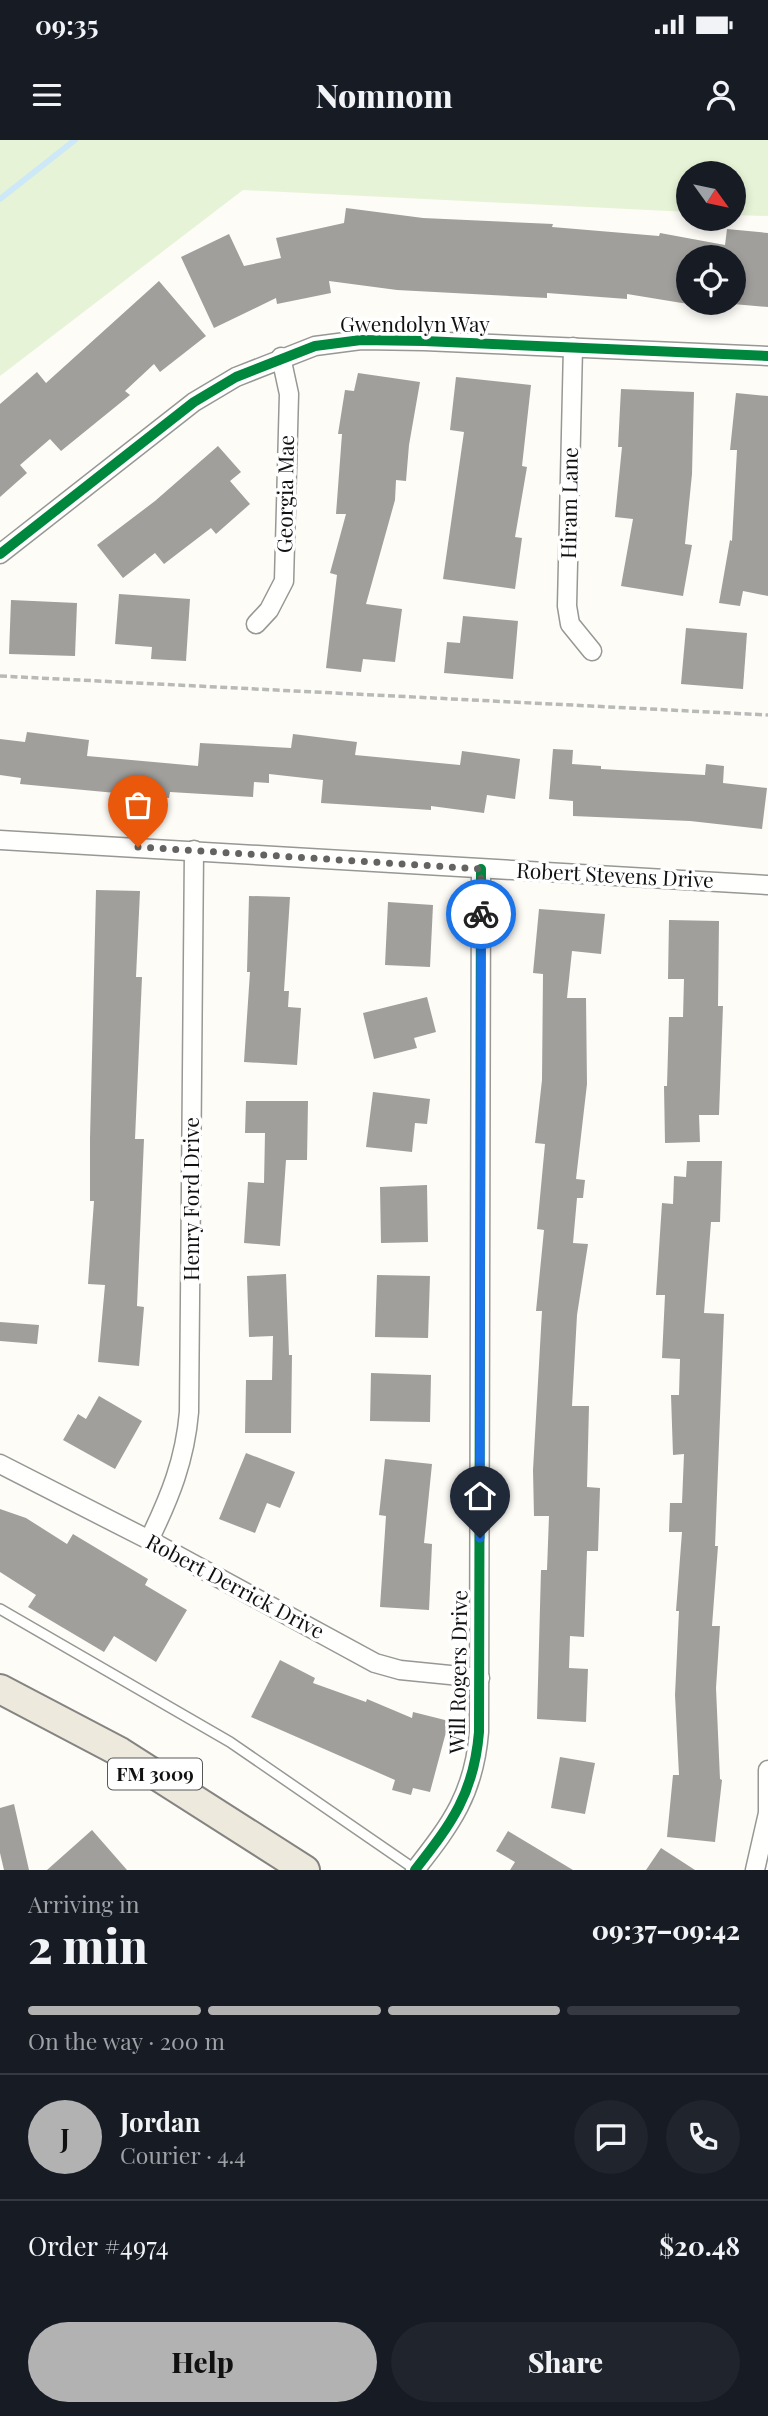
<!DOCTYPE html>
<meta charset="utf-8">
<style>
:root{--surface:#171b24;--page:#20242c;--text:#f1f3f6;--muted:#9ea1a6;--line:#363941;--accent:#b2b2b3}
body{margin:0;font-family:"Playfair Display",serif;background:var(--page);color:var(--text);height:100vh;display:flex;flex-direction:column;font-size:26px;white-space:nowrap}
*{box-sizing:border-box;margin:0}
p{font-size:23px;color:var(--muted)}
.icon{flex:none;width:38px;height:38px;fill:none;stroke:currentColor;stroke-width:2;stroke-linecap:round;stroke-linejoin:round}
.map{position:relative;height:1730px;overflow:hidden}
.side{display:flex;flex-direction:column;background:var(--surface);flex:1}
.side>*{flex:none}
.needle{width:46px;rotate:123deg}
.controls{position:absolute;left:676px;top:21px;display:grid;gap:14px}
.controls a{display:grid;place-items:center;width:70px;height:70px;border-radius:50%;background:var(--surface);box-shadow:0 4px 10px #0003;font-size:35px}
.pin{position:absolute;display:grid;place-items:center;width:60px;height:60px;color:#fff;margin:-72px -30px;border-radius:50% 50% 50% 0;rotate:-45deg;box-shadow:0 0 7px #0007}
.pin .icon{rotate:45deg}
.courier{position:absolute;display:grid;place-items:center;width:70px;height:70px;margin:-35px;border:5px solid #1a73e8;border-radius:50%;background:#fff;color:#222;box-shadow:0 2px 9px #0007}
.overview em{font-style:normal;font-weight:800}
.overview div{display:flex;flex-direction:column-reverse}
.overview{display:flex;align-items:center;justify-content:space-between;height:119px;padding:0 28px}
h1{font-size:46px;font-weight:800;line-height:52px}
.bar{display:grid;grid-template-columns:repeat(4,1fr);gap:10px 7px;align-content:center;height:84px;padding:0 28px}
.bar i{height:9px;border-radius:5px;background:var(--line)}
.bar .active{background:var(--accent)}
.bar p{grid-column:span 4}
.line{display:flex;align-items:center;gap:18px;padding:0 28px;border-top:2px solid var(--line)}
.line div{flex:1}
.round{display:grid;place-items:center;flex:none;width:74px;height:74px;border-radius:37px;background:var(--page)}
.action{display:flex;gap:14px;margin-top:auto;padding:14px 28px}
.action a{flex:1;height:80px;border-radius:42px;background:var(--accent);color:#111;font-size:28px;font-weight:800;line-height:80px;text-align:center}
.action a+a{background:var(--page);color:var(--text)}
.status{display:flex;justify-content:space-between;align-items:center;height:49px;padding:0 35px;background:var(--surface);direction:ltr}
.status svg{height:19px;fill:currentColor}
header{display:flex;justify-content:space-between;align-items:center;height:91px;padding:0 28px;background:var(--surface);font-size:32px;font-weight:800}
.map>svg:first-child{display:block}
.green{fill:#e7f3d7}
.lines{fill:none;stroke-linecap:round;stroke-linejoin:round}
.stream{stroke:#cde8f7;stroke-width:6}
.building{fill:#a19f9c}
.lane-casing{stroke:#979795;stroke-width:12}
.street-casing{stroke:#979795;stroke-width:21}
.primary-casing{stroke:#858482;stroke-width:32}
.path{stroke:#b9b9b8;stroke-width:3.5;stroke-dasharray:7 3.5;stroke-linecap:butt}
.lane{stroke:#fffffe;stroke-width:9}
.street{stroke:#fffffe;stroke-width:18}
.primary{stroke:#ede9dc;stroke-width:28}
.cycleway-casing{stroke:#fff;stroke-width:15}
.cycleway{stroke:#00873e;stroke-width:10}
.done{stroke:#646362;stroke-width:7;stroke-dasharray:0 12.6}
.route{stroke:#1a73e8;stroke-width:9}
.labels{text-anchor:middle;stroke-width:7;stroke-linejoin:round;paint-order:stroke}
.shield{fill:#fff;stroke:#585858;stroke-width:2}
.shield-label{font-size:19px;font-weight:bold;fill:#111}
.street-label{font-size:21px;fill:#111;stroke:#fff}
</style>
<div class="status"><b>09:35</b><svg viewBox="0 0 49 12"><path d="M0 12V9h3v3zM5 12V6h3v6zM10 12V3h3v9zM15 12V0h3v12zM26 1h20v11H26zM47 4h2v5h-2z"/></svg></div>
<header><svg class="icon" aria-label="menu" viewBox="0 0 24 24"><path d="M4 6h16M4 12h16M4 18h16"/></svg>Nomnom<svg class="icon" aria-label="person" viewBox="0 0 24 24"><circle cx="12" cy="8" r="4"/><path d="M4 21q1-7 8-7t8 7"/></svg></header>
<div class="map">
<svg width="768" height="1730" viewBox="0 0 768 1730">
<rect width="100%" height="100%" fill="#fdfcf7"/>
<!-- green -->
<path class="green" d="M0,0H768V76L733,75V33H688V72L243,50L0,236Z"/>
<g class="lines">
<!-- stream -->
<path class="stream" d="M0,59L75,0"/>
</g>
<!-- building -->
<g class="building">
<path d="M346,68L423,78L553,84L552,87L659,96L660,93L725,105L727,89L768,93V167L733,164V117H688V164L627,154V159L547,153V158L397,150L329,141L331,153L277,164L276,158L214,188L181,117L229,94L244,126L281,118L276,98L344,83Z"/>
<path d="M159,141L206,196L160,232L154,224L125,251L130,255L61,311L50,299L20,325L27,333L0,357V264L37,232L46,243Z"/>
<path d="M358,233L420,242L409,305L406,341L396,340L395,360L366,464L402,469L395,522L363,519L361,532L326,528L337,435L330,433L346,374H336L342,294H338L345,250L354,251Z"/>
<path d="M456,237L531,245L522,326L527,327L515,397L522,398L515,449L443,439L464,292L450,290Z"/>
<path d="M621,249L694,252L692,334L685,404L692,405L683,456L621,446L633,379L615,377L622,307H618Z"/>
<path d="M736,253L768,256V456L743,451L740,466L719,463L730,400L732,401L737,310H730Z"/>
<path d="M218,306L241,332L230,341L250,364L216,394L211,388L164,424L155,413L123,438L97,405L155,361Z"/>
<path d="M119,454L190,459L186,521L151,519L152,507L115,504Z"/>
<path d="M11,460L77,463L75,516L9,514Z"/>
<path d="M463,476L518,481L513,539L444,533L447,502L460,503Z"/>
<path d="M686,488L747,493L743,549L681,544Z"/>
<path d="M27,592L89,600L87,616L198,626L200,603L291,608L293,594L357,602L355,615L460,625L462,611L520,619L515,659L487,655L484,673L431,666V670L321,663L323,640L269,634V643L254,642L253,657L170,652L169,658L20,644L21,638L0,635V599L25,602Z"/>
<path d="M553,609L573,610L572,624L601,626V629L705,635L706,624L724,626L723,643L767,648L762,689L690,681L573,676V661L549,659Z"/>
<path d="M96,750L140,751L136,837H142L135,999H144L137,1166L144,1167L139,1226L98,1222L105,1145L88,1144L94,1061H90V999Z"/>
<path d="M249,756L290,757L284,851H289L288,867L301,868L297,925L244,922L250,832H247Z"/>
<path d="M388,762L433,765L430,827L385,825Z"/>
<path d="M539,769L605,774L601,814L572,811L567,858H586L587,944L576,1039L585,1040L583,1058H577L573,1103L588,1104L577,1175L572,1266H589L587,1347L600,1348L598,1411H587L584,1497L570,1496L569,1528L588,1529L586,1582L537,1579L541,1430H547L549,1376H534L533,1330L542,1171H536L544,1090L537,1089L545,1004L535,1003L542,940L543,834L533,833Z"/>
<path d="M669,780L719,781L718,866H723L719,975H699L700,1002L665,1003L664,946H667L669,877H683L684,839H668Z"/>
<path d="M427,857L436,892L414,898L417,908L374,919L363,873Z"/>
<path d="M373,952L430,959L427,984L415,983L412,1012L366,1007Z"/>
<path d="M246,961H308L307,1020H286L280,1106L244,1103L248,1042L264,1043L265,993H245Z"/>
<path d="M687,1021H722L720,1082H711L704,1173L724,1174L715,1406H718L712,1486H720L716,1548L720,1639L722,1640L715,1702L667,1697L673,1635H679L675,1555L679,1471H676L682,1392H669L670,1363H682L684,1314L673,1315L671,1255H679L680,1219L662,1218L665,1155H656L662,1063L673,1064L674,1036L686,1037Z"/>
<path d="M427,1045L428,1102L381,1103L380,1047Z"/>
<path d="M286,1134L289,1215H292L291,1293H245L246,1240H272L273,1196L249,1197L247,1136Z"/>
<path d="M377,1135L430,1136L428,1198L375,1197Z"/>
<path d="M0,1182L39,1185L37,1204L0,1201Z"/>
<path d="M371,1233L431,1235L430,1282L370,1281Z"/>
<path d="M99,1256L142,1281L115,1329L63,1300L78,1274L86,1279Z"/>
<path d="M246,1313L295,1332L280,1368L267,1363L255,1393L219,1379Z"/>
<path d="M385,1319L432,1324L424,1403L432,1404L429,1470L380,1467L386,1376L379,1375Z"/>
<path d="M0,1369L26,1378L67,1404L73,1394L148,1439L145,1445L187,1470L156,1522L114,1496L104,1512L28,1467L36,1455L0,1432Z"/>
<path d="M280,1520L315,1538L313,1543L366,1562L367,1559L412,1578L413,1572L449,1581L430,1652L413,1648L411,1655L392,1650L395,1640L251,1577Z"/>
<path d="M560,1617L595,1623L585,1674L551,1668Z"/>
<path d="M14,1664L29,1730H4L0,1713V1668Z"/>
<path d="M92,1690L127,1730H47Z"/>
<path d="M508,1691L573,1730H510L515,1722L496,1711Z"/>
<path d="M661,1708L695,1730H646Z"/>
</g>
<g class="lines">
<defs>
<path id="lane" d="M0,1469L230,1602L416,1730"/>
<g id="street">
<path d="M573,207L567,466L570,484L592,511"/>
<path d="M0,414L194,262L236,237L315,206L361,200L424,201L768,216"/>
<path d="M256,484L269,470L284,441L289,254L281,217"/>
<path d="M0,700L768,745"/>
<path d="M0,1324L149,1400L375,1523L400,1530L480,1538"/>
<path d="M149,1400C170,1357 185,1320 189,1272L194,710"/>
<path d="M415,1730C452,1683 474,1653 479,1592L481,729"/>
<path d="M755,1730L768,1673V1630"/>
</g>
<path id="primary" d="M0,1549L120,1612L305,1730"/>
</defs>
<!-- lane casing -->
<use href="#lane" class="lane-casing"/>
<!-- street casing -->
<use href="#street" class="street-casing"/>
<!-- primary casing -->
<use href="#primary" class="primary-casing"/>
<!-- path -->
<path class="path" d="M0,536L768,575"/>
<!-- lane -->
<use href="#lane" class="lane"/>
<!-- street -->
<use href="#street" class="street"/>
<!-- primary -->
<use href="#primary" class="primary"/>
<defs>
<g id="cycleway">
<path d="M0,414L194,262L236,237L315,206L361,200L424,201L768,216"/>
<path d="M415,1730C452,1683 474,1653 479,1592L481,729"/>
</g>
</defs>
<!-- cycleway casing -->
<use href="#cycleway" class="cycleway-casing"/>
<!-- cycleway -->
<use href="#cycleway" class="cycleway"/>
</g>
<g class="lines">
<!-- done -->
<path class="done" d="M138,707L481,729V774"/>
<!-- route -->
<path class="route" d="M480,1398L481,774"/>
</g>
<g class="labels">
<!-- shield labels -->
<rect class="shield" x="108" y="1618.5" width="94" height="31" rx="5"/>
<g class="shield-label">
<text x="155" y="1641">FM 3009</text>
</g>
<!-- street labels -->
<g class="street-label">
<text x="415" y="192">Gwendolyn Way</text>
<text transform="translate(286 354) rotate(-89)" y="7">Georgia Mae</text>
<text transform="translate(570 363) rotate(-89)" y="7">Hiram Lane</text>
<text transform="translate(615 736) rotate(3)" y="7">Robert Stevens Drive</text>
<text transform="translate(192 1059) rotate(-90)" y="7">Henry Ford Drive</text>
<text transform="translate(235 1447) rotate(28)" y="7">Robert Derrick Drive</text>
<text transform="translate(459 1532) rotate(-89)" y="7">Will Rogers Drive</text>
</g>
</g>
</svg>
<div class="controls">
<a><svg class="needle" viewBox="-14 -14 28 28"><path d="M0-13l5 13h-10z" fill="#e53935"/><path d="M0 13l5-13h-10z" fill="#9ea1a6"/></svg></a>
<a><svg class="icon" aria-label="locate" viewBox="0 0 24 24"><circle cx="12" cy="12" r="6"/><path d="M12 2v4M12 18v4M2 12h4M18 12h4"/></svg></a>
</div>
<div class="pin" style="left:138px;top:707px;background:#ea580c"><svg class="icon" aria-label="bag" viewBox="0 0 24 24"><path d="M5 8h14l-1 12H6zM9 8a3 3 0 0 1 6 0"/></svg></div>
<div class="pin" style="left:480px;top:1398px;background:#1f2937"><svg class="icon" aria-label="home" viewBox="0 0 24 24"><path d="M3 11l9-7 9 7M6 9v11h12V9"/></svg></div>
<div class="courier" style="left:481px;top:774px"><svg class="icon" aria-label="bike" viewBox="0 0 24 24"><circle cx="6" cy="16" r="4"/><circle cx="18" cy="16" r="4"/><path d="M6 16l4-8h5l3 8M10 8l3 8H6M13 5h3"/></svg></div>
</div>
<section class="side">
<div class="overview"><div><h1>2 min</h1><p>Arriving in</p></div><em>09:37–09:42</em></div>
<div class="bar"><i class="active"></i><i class="active"></i><i class="active"></i><i></i><p>On the way · 200 m</p></div>
<div class="line" style="height:126px"><b class="round" style="background:var(--accent);color:#111">J</b><div><b>Jordan</b><p>Courier · 4.4</p></div><a class="round"><svg class="icon" aria-label="chat" viewBox="0 0 24 24"><path d="M4 5h16v11H9l-5 4z"/></svg></a><a class="round"><svg class="icon" aria-label="phone" viewBox="0 0 24 24"><path d="M5 4h4l2 5-3 2q2 4 5 5l2-3 5 2v4C11 20 4 13 5 4z"/></svg></a></div>
<div class="line" style="height:91px"><div>Order #4974</div><b>$20.48</b></div>
<div class="action"><a>Help</a><a>Share</a></div>
</section>
